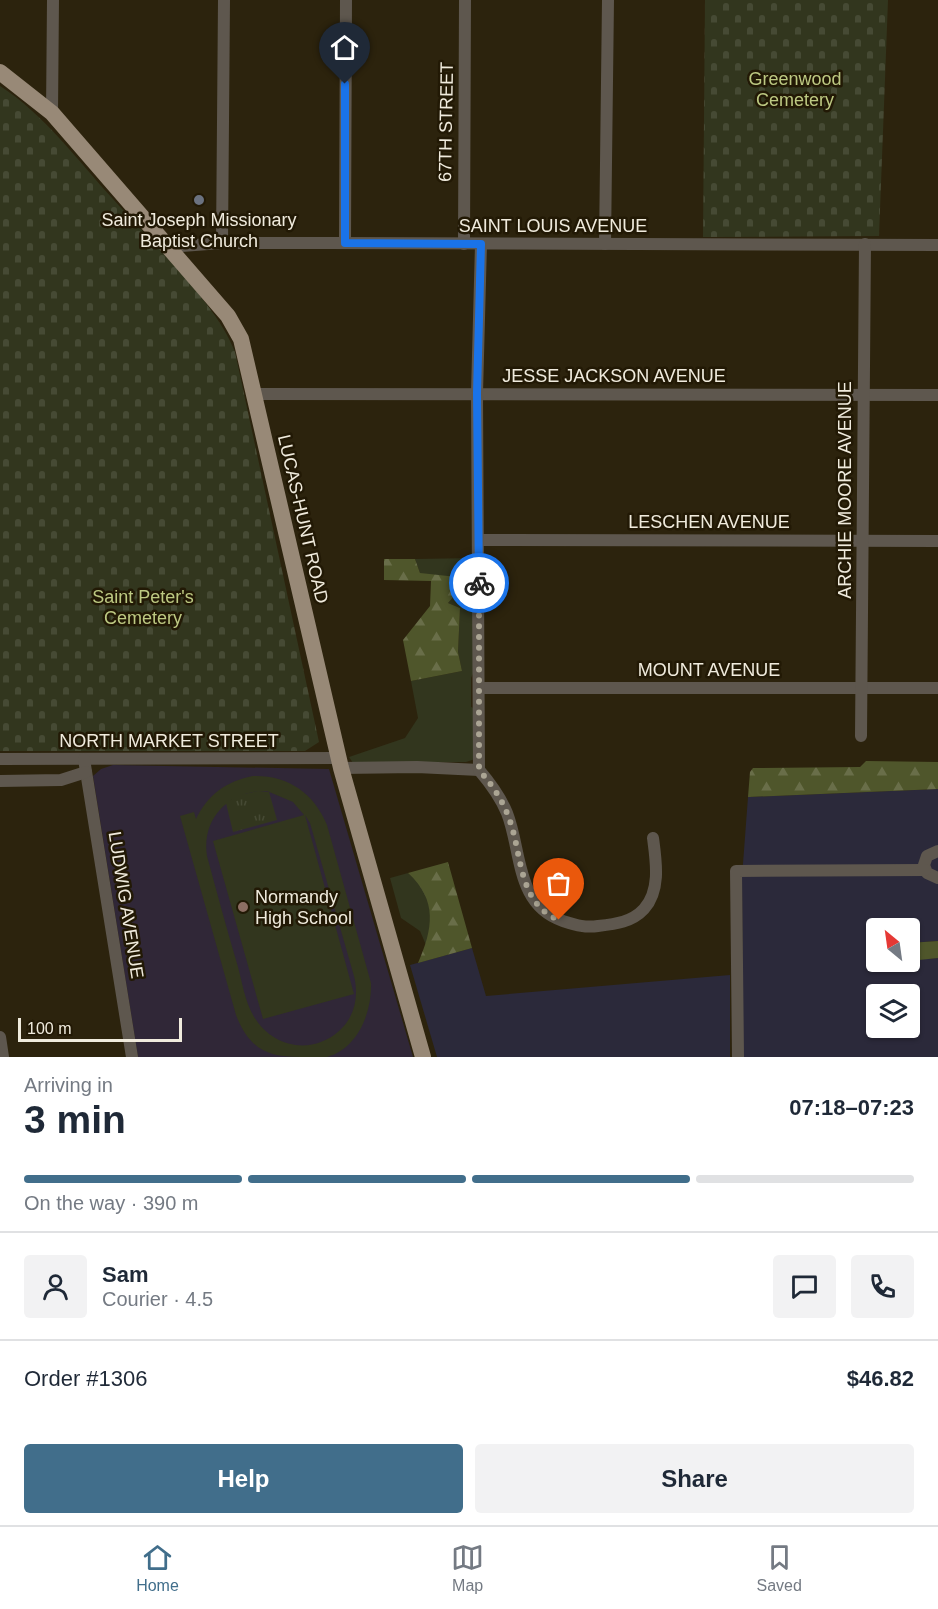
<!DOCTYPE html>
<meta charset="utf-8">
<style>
:root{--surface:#fff;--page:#f2f2f3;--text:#1f2937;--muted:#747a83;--line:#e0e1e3;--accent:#416e8b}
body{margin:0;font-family:Helvetica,sans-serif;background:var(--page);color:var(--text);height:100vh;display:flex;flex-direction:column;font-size:22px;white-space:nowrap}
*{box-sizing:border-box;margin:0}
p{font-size:20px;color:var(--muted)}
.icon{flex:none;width:33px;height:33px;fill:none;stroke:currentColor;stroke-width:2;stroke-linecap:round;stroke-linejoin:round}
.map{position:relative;height:1057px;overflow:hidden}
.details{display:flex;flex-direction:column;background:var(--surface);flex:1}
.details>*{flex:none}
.needle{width:39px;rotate:331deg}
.controls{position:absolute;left:866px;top:918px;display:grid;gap:12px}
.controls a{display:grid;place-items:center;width:54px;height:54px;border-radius:6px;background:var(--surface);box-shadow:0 2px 4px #0004;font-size:30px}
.scale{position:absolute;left:18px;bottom:15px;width:164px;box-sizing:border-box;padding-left:6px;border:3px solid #f0ebdd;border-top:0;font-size:16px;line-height:21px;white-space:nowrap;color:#f0ebdd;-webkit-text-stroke:4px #221905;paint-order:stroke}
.pin{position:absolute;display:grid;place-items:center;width:51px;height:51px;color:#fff;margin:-62px -26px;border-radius:50% 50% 50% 0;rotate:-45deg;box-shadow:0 0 6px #0007}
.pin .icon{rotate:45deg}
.courier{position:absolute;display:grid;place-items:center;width:60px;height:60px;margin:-30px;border:4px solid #1a73e8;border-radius:50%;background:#fff;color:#222;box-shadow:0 2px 8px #0007}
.head em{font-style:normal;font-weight:700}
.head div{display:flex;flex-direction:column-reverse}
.head{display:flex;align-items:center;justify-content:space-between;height:102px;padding:0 24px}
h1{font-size:39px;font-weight:700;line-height:45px}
.bar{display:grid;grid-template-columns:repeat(4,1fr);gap:9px 6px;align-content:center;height:72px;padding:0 24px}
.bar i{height:8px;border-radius:4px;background:var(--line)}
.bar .current{background:var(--accent)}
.bar p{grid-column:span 4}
.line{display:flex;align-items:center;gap:15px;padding:0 24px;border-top:2px solid var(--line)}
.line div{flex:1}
.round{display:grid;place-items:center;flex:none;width:63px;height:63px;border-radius:6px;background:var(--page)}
.primary-button{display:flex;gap:12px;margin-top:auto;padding:12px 24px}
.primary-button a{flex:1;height:69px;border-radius:6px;background:var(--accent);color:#fff;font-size:24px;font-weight:700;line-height:69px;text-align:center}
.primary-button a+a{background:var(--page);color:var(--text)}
.menu{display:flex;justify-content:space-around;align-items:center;height:84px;border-top:2px solid var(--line);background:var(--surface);font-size:16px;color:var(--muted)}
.menu a{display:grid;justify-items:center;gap:3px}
.menu .current{color:var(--accent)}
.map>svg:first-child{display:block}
.industrial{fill:#2b293a;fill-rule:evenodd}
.education{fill:#302737}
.green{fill:#32361e;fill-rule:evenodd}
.forest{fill:url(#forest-firs)}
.cemetery{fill:url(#cemetery-stones)}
.park{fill:url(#park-tufts)}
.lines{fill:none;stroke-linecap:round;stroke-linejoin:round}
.minor{stroke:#5e574e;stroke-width:12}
.major{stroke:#988977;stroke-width:16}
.done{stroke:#aba594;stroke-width:6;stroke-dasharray:0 10.8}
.route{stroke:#1a73e8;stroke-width:8}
.worship-dot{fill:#6b7280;stroke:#221905;stroke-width:2}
.education-dot{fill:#8d6e63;stroke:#221905;stroke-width:2}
.labels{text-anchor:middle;stroke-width:5;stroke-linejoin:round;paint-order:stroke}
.park-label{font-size:18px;fill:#bdc982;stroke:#221905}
.street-label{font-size:18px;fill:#f0ebdd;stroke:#221905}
.poi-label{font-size:18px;fill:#f0ebdd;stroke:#221905}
</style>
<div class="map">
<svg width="938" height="1057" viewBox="0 0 938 1057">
<defs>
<pattern id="forest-firs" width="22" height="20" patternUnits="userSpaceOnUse" patternTransform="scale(1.5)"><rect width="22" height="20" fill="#4f562b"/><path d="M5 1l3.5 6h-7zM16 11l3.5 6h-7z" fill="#696e49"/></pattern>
<pattern id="cemetery-stones" width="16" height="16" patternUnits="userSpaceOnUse" patternTransform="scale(1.5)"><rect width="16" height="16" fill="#32361e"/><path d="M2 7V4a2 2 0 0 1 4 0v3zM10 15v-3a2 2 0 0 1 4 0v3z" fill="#464a34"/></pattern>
<pattern id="park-tufts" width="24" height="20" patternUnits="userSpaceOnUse" patternTransform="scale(1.5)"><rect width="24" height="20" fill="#32361e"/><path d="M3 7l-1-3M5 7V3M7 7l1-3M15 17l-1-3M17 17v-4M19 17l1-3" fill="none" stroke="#464a34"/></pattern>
</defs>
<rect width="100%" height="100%" fill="#2c230d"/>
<!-- industrial -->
<g class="industrial">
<path d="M938,789V941L909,943V928H876V962L938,958V1057H743L742,877L748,797ZM876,994H909V1028H876Z"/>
<path d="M472,948L486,996L730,975V1057H437L410,965Z"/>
</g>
<!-- education -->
<path class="education" d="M113,765L329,769L413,1057H138L93,776L101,769Z"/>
<!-- green -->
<g class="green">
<path d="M475,558L476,667L471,678V707L476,709L475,759L466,762L353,763L349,757L405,738L418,718L411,681L462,671L458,652L460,608L448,603L456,594L420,573L415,559Z"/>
<path d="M253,776C288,775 314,793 327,825L371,983C372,1011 359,1048 327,1057C319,1057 308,1057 300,1057C266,1057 249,1048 236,1015L180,816L194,812L196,819C208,794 227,781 253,776ZM267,791L293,802L304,815L213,841L263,1019L354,994L305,815L310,823L354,976C359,996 355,1017 339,1031C311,1056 271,1047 253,1015C245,1001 242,982 238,967C227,930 217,893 207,856C201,818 230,790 267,791Z"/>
<path d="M408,873C414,878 422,884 425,891C432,905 432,931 426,945L420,931L401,918L390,878Z"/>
</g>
<!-- forest -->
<g class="forest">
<path d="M384,559H415L420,573L457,577L456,594L448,603L460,608L458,652L462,671L411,681L403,640L430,606L431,581L384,580Z"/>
<path d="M866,761L938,762V789L748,797L750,772L753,768L860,767Z"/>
<path d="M448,862L472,948L418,963C433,929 438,900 408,873Z"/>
<path d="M938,941V958L909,961V943Z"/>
</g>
<!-- cemetery -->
<g class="cemetery">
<path d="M705,0H888L879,236L703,237Z"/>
<path d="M0,86C44,114 78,161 113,199C149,239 217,304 235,352L319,742L305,751H0Z"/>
</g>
<!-- park -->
<path class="park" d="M258,791L269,792L277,820L233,832L226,803L239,795Z"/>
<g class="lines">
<!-- minor -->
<g class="minor">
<path d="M52,113L53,0"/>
<path d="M222,243L224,0"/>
<path d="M345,243L346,0"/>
<path d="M464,244L465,0"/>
<path d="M605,244L608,0"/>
<path d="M168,247L222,243H326L938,245"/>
<path d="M254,394L938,395"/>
<path d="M479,540L938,541"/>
<path d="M479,688H938"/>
<path d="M861,736L865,244"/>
<path d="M0,759L338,758"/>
<path d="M84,759L132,1057"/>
<path d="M341,768L417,767L479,770"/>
<path d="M479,770L477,393L481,244"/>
<path d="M479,770C491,784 500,796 507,813C522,851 515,905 563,921C576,925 585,928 598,926C616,924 632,922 644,909C661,890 656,861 653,838"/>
<path d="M0,781L61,780L86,772"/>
<path d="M938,851L927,856L924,865L927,873L938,878"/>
<path d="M0,1037L3,1057"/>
<path d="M738,1057L736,871L925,870"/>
</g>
<!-- major -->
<path class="major" d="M0,72L52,113L228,316L241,339L341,768L423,1057"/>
</g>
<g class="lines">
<!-- done -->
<path class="done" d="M479,583V770C496,789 508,809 514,835C522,867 523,905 559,920"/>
<!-- route -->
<path class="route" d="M345,84V243L481,244L477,393L479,583"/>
</g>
<!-- markers -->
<circle class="worship-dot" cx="199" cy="200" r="6"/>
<circle class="education-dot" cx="243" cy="907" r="6"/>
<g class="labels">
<!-- park labels -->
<g class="park-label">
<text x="795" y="85">Greenwood<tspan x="795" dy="21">Cemetery</tspan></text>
<text x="143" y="603">Saint Peter's<tspan x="143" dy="21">Cemetery</tspan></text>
</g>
<!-- street labels -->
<g class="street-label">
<text transform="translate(446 122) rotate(-89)" y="6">67TH STREET</text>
<text x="553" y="232">SAINT LOUIS AVENUE</text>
<text x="614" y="382">JESSE JACKSON AVENUE</text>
<text transform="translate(845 490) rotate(-90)" y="6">ARCHIE MOORE AVENUE</text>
<text transform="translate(303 519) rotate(77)" y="6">LUCAS-HUNT ROAD</text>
<text x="709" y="528">LESCHEN AVENUE</text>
<text x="709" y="676">MOUNT AVENUE</text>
<text x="169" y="747">NORTH MARKET STREET</text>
<text transform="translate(126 905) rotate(81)" y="6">LUDWIG AVENUE</text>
</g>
<!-- poi labels -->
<g class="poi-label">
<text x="199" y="226">Saint Joseph Missionary<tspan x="199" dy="21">Baptist Church</tspan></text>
<text x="255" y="903" text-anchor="start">Normandy<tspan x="255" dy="21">High School</tspan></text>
</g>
</g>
</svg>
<div class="controls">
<a><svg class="needle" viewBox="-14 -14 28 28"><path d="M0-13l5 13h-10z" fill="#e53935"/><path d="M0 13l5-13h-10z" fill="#747a83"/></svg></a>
<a><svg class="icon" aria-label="layers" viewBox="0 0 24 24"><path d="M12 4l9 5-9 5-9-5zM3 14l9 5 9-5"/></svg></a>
</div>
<div class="scale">100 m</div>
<div class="pin" style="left:559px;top:920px;background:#ea580c"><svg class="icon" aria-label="bag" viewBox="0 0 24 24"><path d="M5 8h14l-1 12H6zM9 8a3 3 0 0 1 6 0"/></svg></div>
<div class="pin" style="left:345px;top:84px;background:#1f2937"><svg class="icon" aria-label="home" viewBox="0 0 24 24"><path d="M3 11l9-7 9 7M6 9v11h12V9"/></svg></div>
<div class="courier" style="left:479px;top:583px"><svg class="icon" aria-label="bike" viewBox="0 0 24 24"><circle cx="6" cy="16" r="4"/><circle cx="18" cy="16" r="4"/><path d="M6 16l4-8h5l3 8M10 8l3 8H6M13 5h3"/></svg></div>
</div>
<section class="details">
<div class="head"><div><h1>3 min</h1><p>Arriving in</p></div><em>07:18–07:23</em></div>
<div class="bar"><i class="current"></i><i class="current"></i><i class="current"></i><i></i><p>On the way · 390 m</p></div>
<div class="line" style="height:108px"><a class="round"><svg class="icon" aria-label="person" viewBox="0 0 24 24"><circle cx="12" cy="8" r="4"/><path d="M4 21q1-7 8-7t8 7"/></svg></a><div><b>Sam</b><p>Courier · 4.5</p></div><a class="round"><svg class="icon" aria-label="chat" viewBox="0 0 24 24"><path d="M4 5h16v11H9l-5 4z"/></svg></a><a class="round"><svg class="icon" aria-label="phone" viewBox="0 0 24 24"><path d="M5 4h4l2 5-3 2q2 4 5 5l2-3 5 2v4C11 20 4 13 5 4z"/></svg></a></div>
<div class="line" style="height:78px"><div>Order #1306</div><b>$46.82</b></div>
<div class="primary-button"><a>Help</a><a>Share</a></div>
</section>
<nav class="menu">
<a class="current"><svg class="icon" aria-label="home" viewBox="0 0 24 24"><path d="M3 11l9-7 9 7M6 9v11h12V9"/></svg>Home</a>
<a><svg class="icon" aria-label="map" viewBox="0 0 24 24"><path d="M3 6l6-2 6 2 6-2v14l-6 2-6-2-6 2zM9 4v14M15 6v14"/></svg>Map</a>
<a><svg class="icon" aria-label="saved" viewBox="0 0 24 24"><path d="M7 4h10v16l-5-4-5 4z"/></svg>Saved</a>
</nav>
